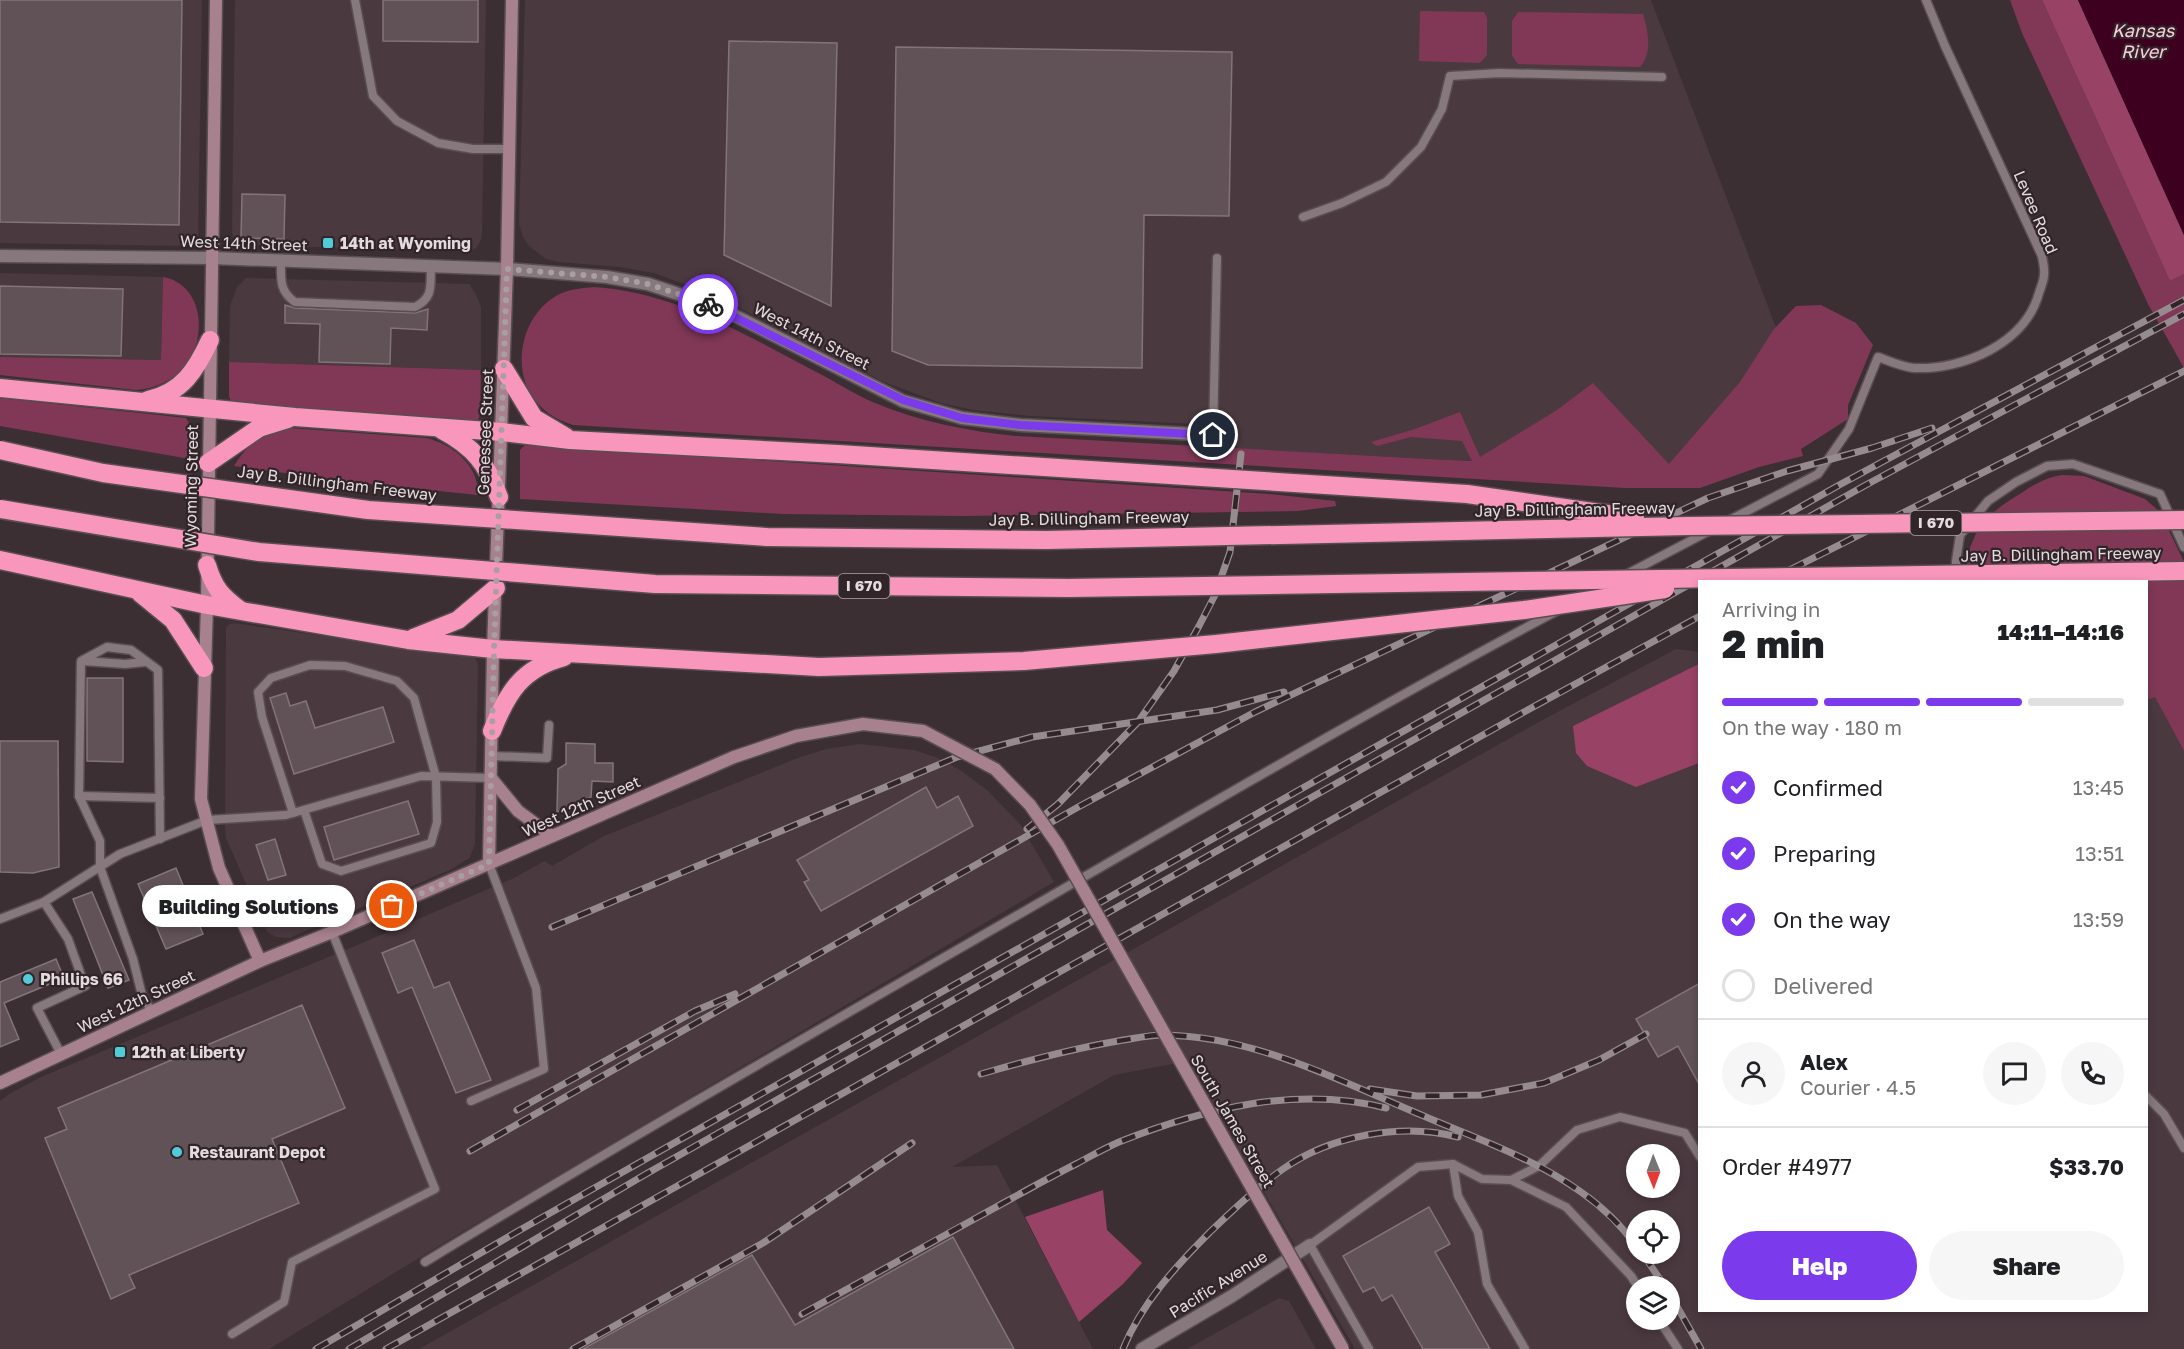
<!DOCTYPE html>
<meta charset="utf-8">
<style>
:root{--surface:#fff;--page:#f6f6f6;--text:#202124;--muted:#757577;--line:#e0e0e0;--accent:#7c3aed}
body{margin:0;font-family:"Golos Text",sans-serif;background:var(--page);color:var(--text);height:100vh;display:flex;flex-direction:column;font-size:22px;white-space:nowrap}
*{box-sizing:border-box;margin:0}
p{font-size:20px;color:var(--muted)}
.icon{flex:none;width:33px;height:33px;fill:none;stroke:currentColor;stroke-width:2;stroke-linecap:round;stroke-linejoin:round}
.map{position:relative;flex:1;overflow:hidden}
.panel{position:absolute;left:1698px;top:580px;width:450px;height:732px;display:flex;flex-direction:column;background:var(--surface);border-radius:0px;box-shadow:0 3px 9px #0003}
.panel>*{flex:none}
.needle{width:39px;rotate:179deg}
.controls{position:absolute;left:1626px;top:1144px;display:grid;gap:12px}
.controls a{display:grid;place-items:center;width:54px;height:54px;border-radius:50%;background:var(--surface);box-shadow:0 3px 9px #0003;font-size:30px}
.pin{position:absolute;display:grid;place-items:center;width:51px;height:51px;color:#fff;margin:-26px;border:3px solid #fff;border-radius:50%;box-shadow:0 2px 6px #0007}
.courier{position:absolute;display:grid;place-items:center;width:60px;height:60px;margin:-30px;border:4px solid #7c3aed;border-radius:50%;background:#fff;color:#222;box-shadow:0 2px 8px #0007}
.bubble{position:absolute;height:42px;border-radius:21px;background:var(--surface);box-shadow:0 3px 9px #0003;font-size:20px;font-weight:800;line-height:42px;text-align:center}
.headline em{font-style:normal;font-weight:800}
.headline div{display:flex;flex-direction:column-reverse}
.headline{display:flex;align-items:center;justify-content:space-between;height:102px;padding:0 24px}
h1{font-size:39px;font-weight:800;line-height:45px}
.bar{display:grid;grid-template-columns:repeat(4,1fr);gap:9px 6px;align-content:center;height:72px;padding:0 24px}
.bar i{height:8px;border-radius:4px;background:var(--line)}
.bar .on{background:var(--accent)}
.bar p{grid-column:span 4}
.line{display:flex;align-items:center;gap:15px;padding:0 24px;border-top:2px solid var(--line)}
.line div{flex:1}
.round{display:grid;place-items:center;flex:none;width:63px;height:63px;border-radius:32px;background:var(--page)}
ol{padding:0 24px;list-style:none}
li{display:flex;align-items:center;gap:18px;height:66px}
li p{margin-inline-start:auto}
li .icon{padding:6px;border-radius:50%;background:var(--accent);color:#fff;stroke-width:4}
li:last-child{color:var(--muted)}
li i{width:33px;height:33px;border:3px solid var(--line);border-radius:50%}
.action{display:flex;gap:12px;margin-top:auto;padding:12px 24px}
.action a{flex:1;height:69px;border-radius:36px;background:var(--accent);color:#fff;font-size:24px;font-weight:800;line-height:69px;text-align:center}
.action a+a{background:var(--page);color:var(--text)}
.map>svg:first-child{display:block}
.built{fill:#4b3940;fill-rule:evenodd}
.green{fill:#813857}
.forest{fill:#984266}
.water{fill:#3d001f}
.building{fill:#605256;stroke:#837479;stroke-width:1.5}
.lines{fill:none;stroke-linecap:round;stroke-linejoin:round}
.service-casing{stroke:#584e51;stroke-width:11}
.minor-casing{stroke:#584e51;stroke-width:15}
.secondary-casing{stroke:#584e51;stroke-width:15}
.motorway-casing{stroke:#584e51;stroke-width:21}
.service{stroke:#86787c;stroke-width:8}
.minor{stroke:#86787c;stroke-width:12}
.secondary{stroke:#a8818f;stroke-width:12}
.motorway{stroke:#f996bc;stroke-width:18}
.rail-casing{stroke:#968c8f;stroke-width:7}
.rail{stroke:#312529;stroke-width:4.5;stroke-dasharray:14;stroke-linecap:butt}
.secondary-bridge-casing{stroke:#584e51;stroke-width:15;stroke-linecap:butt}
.motorway-bridge-casing{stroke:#584e51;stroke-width:21;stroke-linecap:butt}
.secondary-bridge{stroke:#a8818f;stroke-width:12}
.motorway-bridge{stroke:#f996bc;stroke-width:18}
.done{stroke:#a99fa2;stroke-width:6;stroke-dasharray:0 10.8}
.route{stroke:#7c3aed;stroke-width:8}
.poi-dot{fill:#52cbd9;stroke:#312529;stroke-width:2}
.labels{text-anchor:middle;stroke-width:4.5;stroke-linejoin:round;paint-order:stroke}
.shield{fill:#312529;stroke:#aea4a7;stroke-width:1.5}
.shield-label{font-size:15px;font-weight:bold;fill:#e3dbdd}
.street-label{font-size:16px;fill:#e3dbdd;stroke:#312529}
.poi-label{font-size:16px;font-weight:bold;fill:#e3dbdd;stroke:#312529;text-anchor:start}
.water-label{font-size:18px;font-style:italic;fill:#feccdd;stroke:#312529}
</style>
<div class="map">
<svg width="2184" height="1349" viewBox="0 0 2184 1349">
<rect width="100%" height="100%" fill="#3c2f33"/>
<!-- built -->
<g class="built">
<path d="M0,0H202L198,239L196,244L190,246L0,243Z"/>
<path d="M235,0H486L482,233L481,240L476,248L469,251L236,245L232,233Z"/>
<path d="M525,0H1651L1780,338L1668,469L1428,459L1218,448V425L1030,416L974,410L941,403L884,382L718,297L684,284L654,273L620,267L558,262L546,259L529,246L523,237L519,224Z"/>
<path d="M0,273L163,277L161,360L0,357Z"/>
<path d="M246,278L469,284L476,294L481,307V370L229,362L230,306L237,287Z"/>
<path d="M234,623L475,658L478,664L475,844L470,857L452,869L289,938L276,937L267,932L226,838L225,827L226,628L228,625Z"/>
<path d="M1676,649L1700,652V1311H2146L2147,700L2155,696L2184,751V1349H1355L1188,1061L1114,1075L952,1167L997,1165L1093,1349H419L1537,723ZM1636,1155H1670V1188H1636ZM1636,1221H1670V1254H1636ZM1636,1287H1670V1320H1636Z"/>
<path d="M860,744L914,750L938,758L960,770L987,790L1020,824L1054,882L452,1238L269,1349H0V1101L11,1093L41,1077L362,943L512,879L545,861L552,866L604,836L798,758L826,749Z"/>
<path d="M1279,1298L1289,1301L1316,1349H1187Z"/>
</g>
<!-- green -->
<g class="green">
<path d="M2010,0H2042L2170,281L2184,274V368L2148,304L2022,33Z"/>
<path d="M1420,11L1484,12L1487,18V55L1480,63L1419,61Z"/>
<path d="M1518,12L1643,14C1648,32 1653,52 1640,67L1518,64L1512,56V21Z"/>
<path d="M163,277C203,284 208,337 186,365C174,380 155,389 136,390L0,375V357L161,360Z"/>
<path d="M594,287C680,293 752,339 826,377C842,386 858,396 875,403C921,422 967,431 1016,436L1428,459L1472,461L1462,441L1411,437L1377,446L1371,442L1415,429L1460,412L1480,457L1557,410L1593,383L1669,464L1740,382L1774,329L1796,306L1821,305L1856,323L1873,345L1848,405V419L1801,449L1803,456L1759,467L1700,488H1625L573,425C556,420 539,409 530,393C511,358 526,309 562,293C572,289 583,288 594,287Z"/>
<path d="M229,362L481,370L480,415L478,420H471L234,403L231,402L229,396Z"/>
<path d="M0,398L186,418L190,424V459L0,426Z"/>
<path d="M290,428L426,438C452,444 479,465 478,495L351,482L234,466C249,442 262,434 290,428Z"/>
<path d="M525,445L1269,494L1335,501L1336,506L1298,511L963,516L783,514L520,499V450Z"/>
<path d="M2062,475L2084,476L2145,499L2160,512L2184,562V751L2155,697L2147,700L2146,582H1964C1969,533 1981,517 2023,492C2035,484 2047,477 2062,475Z"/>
</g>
<!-- forest -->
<g class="forest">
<path d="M2042,0H2078L2184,235V274L2170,281Z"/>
<path d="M1699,664V763L1636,787L1587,766L1576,753L1573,726Z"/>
<path d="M1103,1190L1107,1230L1142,1263L1123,1284L1079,1322L1025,1217Z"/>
</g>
<!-- water -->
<path class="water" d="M2078,0H2184V235Z"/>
<!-- building -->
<g class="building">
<path d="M0,0H182L179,225L0,222Z"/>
<path d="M383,0H478V42L383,41Z"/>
<path d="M729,41L837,43L831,306L724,255Z"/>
<path d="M896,47L1232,52L1229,216L1144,215L1142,368L928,365L892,351Z"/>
<path d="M242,194L285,195L284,239L241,238Z"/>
<path d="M0,286L123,289L121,356L0,354Z"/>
<path d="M285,305L295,308L415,313L428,309L427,330L391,328L390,364L319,362L320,324L285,323Z"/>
<path d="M87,678H123V762L87,761Z"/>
<path d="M286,693L290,706L306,701L315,728L383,707L394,742L294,774L270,698Z"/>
<path d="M0,741H58L59,867L33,873L0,872Z"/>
<path d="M566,743L595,744V763H613V782L592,781L591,797L557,812L558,769L566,764Z"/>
<path d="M926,787L937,808L958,796L973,826L821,911L804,882L809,880L797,860Z"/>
<path d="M408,801L419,834L334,860L324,827Z"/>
<path d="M275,839L286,875L268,880L256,845Z"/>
<path d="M176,868L203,934L166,949L138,884Z"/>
<path d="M92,892L129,980L108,988L73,899Z"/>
<path d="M414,940L434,988L449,982L491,1080L456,1093L412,987L398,993L382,953Z"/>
<path d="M56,959L64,978L4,1003L19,1039L0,1047V982Z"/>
<path d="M1700,983V1086L1678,1046L1658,1057L1636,1019Z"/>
<path d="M302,1005L345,1108L272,1139L299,1203L129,1275L135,1288L111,1299L45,1138L67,1129L58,1108Z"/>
<path d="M1429,1207L1450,1244L1435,1252L1490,1349H1423L1392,1295L1382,1301L1374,1287L1363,1292L1343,1256Z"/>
<path d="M953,1237L1014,1349H583L752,1255L795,1325Z"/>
</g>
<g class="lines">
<defs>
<g id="service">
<path d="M355,0L373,96L397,121L438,143L473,149H509"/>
<path d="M1303,217L1342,203L1386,182L1421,147L1442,109L1450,76L1500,73L1662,77"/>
<path d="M281,261C281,279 279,291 295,302L415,307C434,297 430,286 431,267"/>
<path d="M1213,435L1217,258"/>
<path d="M1728,521L1818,474L1849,429L1878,357C1889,361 1902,367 1914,368C1963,370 2025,344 2039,293C2041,287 2044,280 2044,275C2045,269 2043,262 2042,256L1945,46L1926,0"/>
<path d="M1627,574L1711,530"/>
<path d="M1956,576V561L1960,535L1988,501L2016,482L2047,466L2073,464L2160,494L2184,547"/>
<path d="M83,661L125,664L145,662"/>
<path d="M491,756L547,758L549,725"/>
<path d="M79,796L160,798"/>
<path d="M293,813L262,717L258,692L271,678L310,665L345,666L397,681L414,698L436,777L437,822L431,843L341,871L322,864L304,810"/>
<path d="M44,902L68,939L85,986L37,1008L61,1054"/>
<path d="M0,919L44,902L120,854L207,820L286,815L421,776L491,778"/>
<path d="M152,1012L142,995L133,959L100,867V841L79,796L81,661L107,647L131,650L158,670L160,839"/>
<path d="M2146,1096L2164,1114L2184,1148"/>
<path d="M471,1101L544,1069L536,988L489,864"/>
<path d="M1453,1164L1458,1196L1478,1232L1487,1284L1525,1349"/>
<path d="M1511,1180L1566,1207L1631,1276L1638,1287"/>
<path d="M425,1262C627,1139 832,1022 1037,904C1209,805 1381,704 1557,611"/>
<path d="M1659,1320L1678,1349"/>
<path d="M232,1334L284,1302L292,1262L435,1189L332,932"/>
<path d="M1369,1349L1310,1245L1418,1167L1453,1164L1482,1179L1511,1180L1539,1166L1577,1130L1620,1117L1685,1133L1700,1157"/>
</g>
<g id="minor">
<path d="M0,256L212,258L507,269L607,277L648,284L718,307L903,401L962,418L1020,425L1213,435"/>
<path d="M1142,1349L1232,1296L1310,1245"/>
</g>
<g id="secondary">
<path d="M216,0L207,605L201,799L219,868L260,961"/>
<path d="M491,778L518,811L552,836"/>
<path d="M489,864L493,649L507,269L512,0"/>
<path d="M0,1083L260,961L332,932L734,757"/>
</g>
<g id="motorway">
<path d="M504,369L534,418L566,437"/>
<path d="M0,388L295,417L502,432L570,440L838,454"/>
<path d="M148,400C182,393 196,370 210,340"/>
<path d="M442,430C474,447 487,464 499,497"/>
<path d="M208,463L259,428L288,419"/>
<path d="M0,560L207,605L408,640L493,649L819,667"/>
<path d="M207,565C214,588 221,596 240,610"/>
<path d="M140,593L173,620L204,668"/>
<path d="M413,638L458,620L496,588"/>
<path d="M492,731C507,693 522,668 564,657"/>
</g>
</defs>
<!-- service casing -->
<use href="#service" class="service-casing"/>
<!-- minor casing -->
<use href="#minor" class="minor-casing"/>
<!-- secondary casing -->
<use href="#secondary" class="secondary-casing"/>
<!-- motorway casing -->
<use href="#motorway" class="motorway-casing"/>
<!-- service -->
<use href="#service" class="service"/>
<!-- minor -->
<use href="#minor" class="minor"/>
<!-- secondary -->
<use href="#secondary" class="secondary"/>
<!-- motorway -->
<use href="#motorway" class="motorway"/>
<defs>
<g id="rail">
<path d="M1766,582L2184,371"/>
<path d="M1027,829L1058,804L1138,722L1174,671L1199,626L1215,595L1230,552L1241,454"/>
<path d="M552,927L957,757L1032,737L1217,710L1284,692"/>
<path d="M981,1074C1026,1061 1071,1049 1118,1041C1132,1039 1148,1035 1163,1035C1256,1036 1342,1082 1426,1117C1478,1139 1535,1159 1581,1192C1601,1206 1622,1226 1636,1246"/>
<path d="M1370,1089L1417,1096L1481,1095L1544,1083L1599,1060L1646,1034"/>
<path d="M517,1110L695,1011L735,994"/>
<path d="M470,1151L1080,806L1255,712L1708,498L1787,471L1872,448L1932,428"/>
<path d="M1643,1254L1665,1287"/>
<path d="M1670,1294L1701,1349"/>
<path d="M802,1314C861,1282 919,1249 978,1217C1011,1199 1044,1180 1078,1163C1091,1156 1105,1148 1119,1142C1202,1109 1297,1085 1386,1108"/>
<path d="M316,1349L520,1230L1841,484L2184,300"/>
<path d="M349,1349L646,1174L1291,809L1864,486L2184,314"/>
<path d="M386,1349L1524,712L1700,616"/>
<path d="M573,1349L763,1243L912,1143"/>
<path d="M1123,1349C1141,1304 1176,1266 1210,1232C1233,1210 1256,1188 1283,1169C1330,1136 1401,1122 1458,1137"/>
</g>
</defs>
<!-- rail casing -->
<use href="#rail" class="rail-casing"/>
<!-- rail -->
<use href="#rail" class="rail"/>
<defs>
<path id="secondary-bridge" d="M734,757L796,736L863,724L923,731L995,769L1030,805L1058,845L1343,1349"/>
<g id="motorway-bridge">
<path d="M0,450L103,473L368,510L767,537L1047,540L1688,526L2184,520"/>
<path d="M838,454L1467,494L1635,518"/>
<path d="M0,509L259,552L655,584L1069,588L2184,571"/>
<path d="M819,667L1024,661L1216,644L1524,610L1665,589"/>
</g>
</defs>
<!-- secondary-bridge casing -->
<use href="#secondary-bridge" class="secondary-bridge-casing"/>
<!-- motorway-bridge casing -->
<use href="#motorway-bridge" class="motorway-bridge-casing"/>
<!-- secondary-bridge -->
<use href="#secondary-bridge" class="secondary-bridge"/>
<!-- motorway-bridge -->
<use href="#motorway-bridge" class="motorway-bridge"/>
</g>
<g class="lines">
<!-- done -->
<path class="done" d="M392,906L489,864L494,649L507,269L607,277L648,284L708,304"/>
<!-- route -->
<path class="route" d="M708,304L903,400L962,418L1020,425L1213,435"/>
</g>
<!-- markers -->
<g class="poi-dot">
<rect x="322" y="237" width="12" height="12" rx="3"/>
<circle cx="28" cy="979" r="6"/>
<rect x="114" y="1046" width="12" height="12" rx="3"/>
<circle cx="177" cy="1152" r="6"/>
</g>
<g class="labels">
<!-- shield labels -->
<g class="shield">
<rect x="1910.5" y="511" width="51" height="24" rx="4.5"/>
<rect x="838.5" y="574" width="51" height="24" rx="4.5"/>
</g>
<g class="shield-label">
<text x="1936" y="528">I 670</text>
<text x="864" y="591">I 670</text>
</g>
<!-- street labels -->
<g class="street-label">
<text transform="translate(2036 212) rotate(67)" y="6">Levee Road</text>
<text transform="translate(244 243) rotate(2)" y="6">West 14th Street</text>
<text transform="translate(812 336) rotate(27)" y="6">West 14th Street</text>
<text transform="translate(485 432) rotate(-88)" y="6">Genessee Street</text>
<text transform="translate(337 483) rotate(7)" y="6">Jay B. Dillingham Freeway</text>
<text transform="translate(191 486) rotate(-89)" y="6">Wyoming Street</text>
<text transform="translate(1575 509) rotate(-1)" y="6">Jay B. Dillingham Freeway</text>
<text transform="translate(1089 518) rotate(-1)" y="6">Jay B. Dillingham Freeway</text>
<text transform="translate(2061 554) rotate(-1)" y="6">Jay B. Dillingham Freeway</text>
<text transform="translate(581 806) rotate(-24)" y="6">West 12th Street</text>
<text transform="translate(136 1001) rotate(-25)" y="6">West 12th Street</text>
<text transform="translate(1233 1121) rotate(60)" y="6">South James Street</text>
<text transform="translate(1218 1284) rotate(-32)" y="6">Pacific Avenue</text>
</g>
<!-- poi labels -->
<g class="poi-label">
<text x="340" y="249">14th at Wyoming</text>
<text x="40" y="985">Phillips 66</text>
<text x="132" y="1058">12th at Liberty</text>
<text x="189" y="1158">Restaurant Depot</text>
</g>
<!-- water labels -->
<g class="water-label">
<text x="2143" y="37">Kansas<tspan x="2143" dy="21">River</tspan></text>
</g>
</g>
</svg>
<div class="controls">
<a><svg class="needle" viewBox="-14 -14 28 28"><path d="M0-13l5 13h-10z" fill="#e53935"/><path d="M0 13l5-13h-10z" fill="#757577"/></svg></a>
<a><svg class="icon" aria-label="locate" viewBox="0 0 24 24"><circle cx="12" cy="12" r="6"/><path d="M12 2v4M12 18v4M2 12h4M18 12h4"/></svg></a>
<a><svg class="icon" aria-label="layers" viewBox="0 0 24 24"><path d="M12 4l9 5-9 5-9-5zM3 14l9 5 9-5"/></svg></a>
</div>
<div class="pin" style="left:392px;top:906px;background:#ea580c"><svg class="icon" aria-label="bag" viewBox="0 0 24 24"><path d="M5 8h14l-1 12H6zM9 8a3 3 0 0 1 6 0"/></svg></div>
<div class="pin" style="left:1213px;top:435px;background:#1f2937"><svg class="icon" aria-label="home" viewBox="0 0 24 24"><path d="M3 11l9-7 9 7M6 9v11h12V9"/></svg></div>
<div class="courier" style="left:708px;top:304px"><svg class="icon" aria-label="bike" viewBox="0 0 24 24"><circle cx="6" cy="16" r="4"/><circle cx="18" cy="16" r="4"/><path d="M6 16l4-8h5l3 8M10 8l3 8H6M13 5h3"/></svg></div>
<div class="bubble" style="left:142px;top:885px;width:213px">Building Solutions</div>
<section class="panel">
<div class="headline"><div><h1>2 min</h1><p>Arriving in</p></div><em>14:11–14:16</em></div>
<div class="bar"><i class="on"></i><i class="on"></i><i class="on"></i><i></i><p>On the way · 180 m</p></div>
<ol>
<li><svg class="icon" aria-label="check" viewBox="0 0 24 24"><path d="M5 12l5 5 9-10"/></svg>Confirmed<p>13:45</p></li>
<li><svg class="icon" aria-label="check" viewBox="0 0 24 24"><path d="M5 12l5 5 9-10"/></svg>Preparing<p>13:51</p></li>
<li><svg class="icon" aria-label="check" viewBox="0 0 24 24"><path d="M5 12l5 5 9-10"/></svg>On the way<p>13:59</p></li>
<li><i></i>Delivered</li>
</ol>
<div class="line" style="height:108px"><a class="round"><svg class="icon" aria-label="person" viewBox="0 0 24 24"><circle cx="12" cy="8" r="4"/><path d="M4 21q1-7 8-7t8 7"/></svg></a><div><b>Alex</b><p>Courier · 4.5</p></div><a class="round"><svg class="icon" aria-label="chat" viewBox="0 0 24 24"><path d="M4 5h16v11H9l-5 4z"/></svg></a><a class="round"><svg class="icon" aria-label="phone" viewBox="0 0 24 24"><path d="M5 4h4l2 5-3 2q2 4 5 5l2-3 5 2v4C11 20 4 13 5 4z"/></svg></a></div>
<div class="line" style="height:78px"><div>Order #4977</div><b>$33.70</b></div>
<div class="action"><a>Help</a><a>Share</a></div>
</section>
</div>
